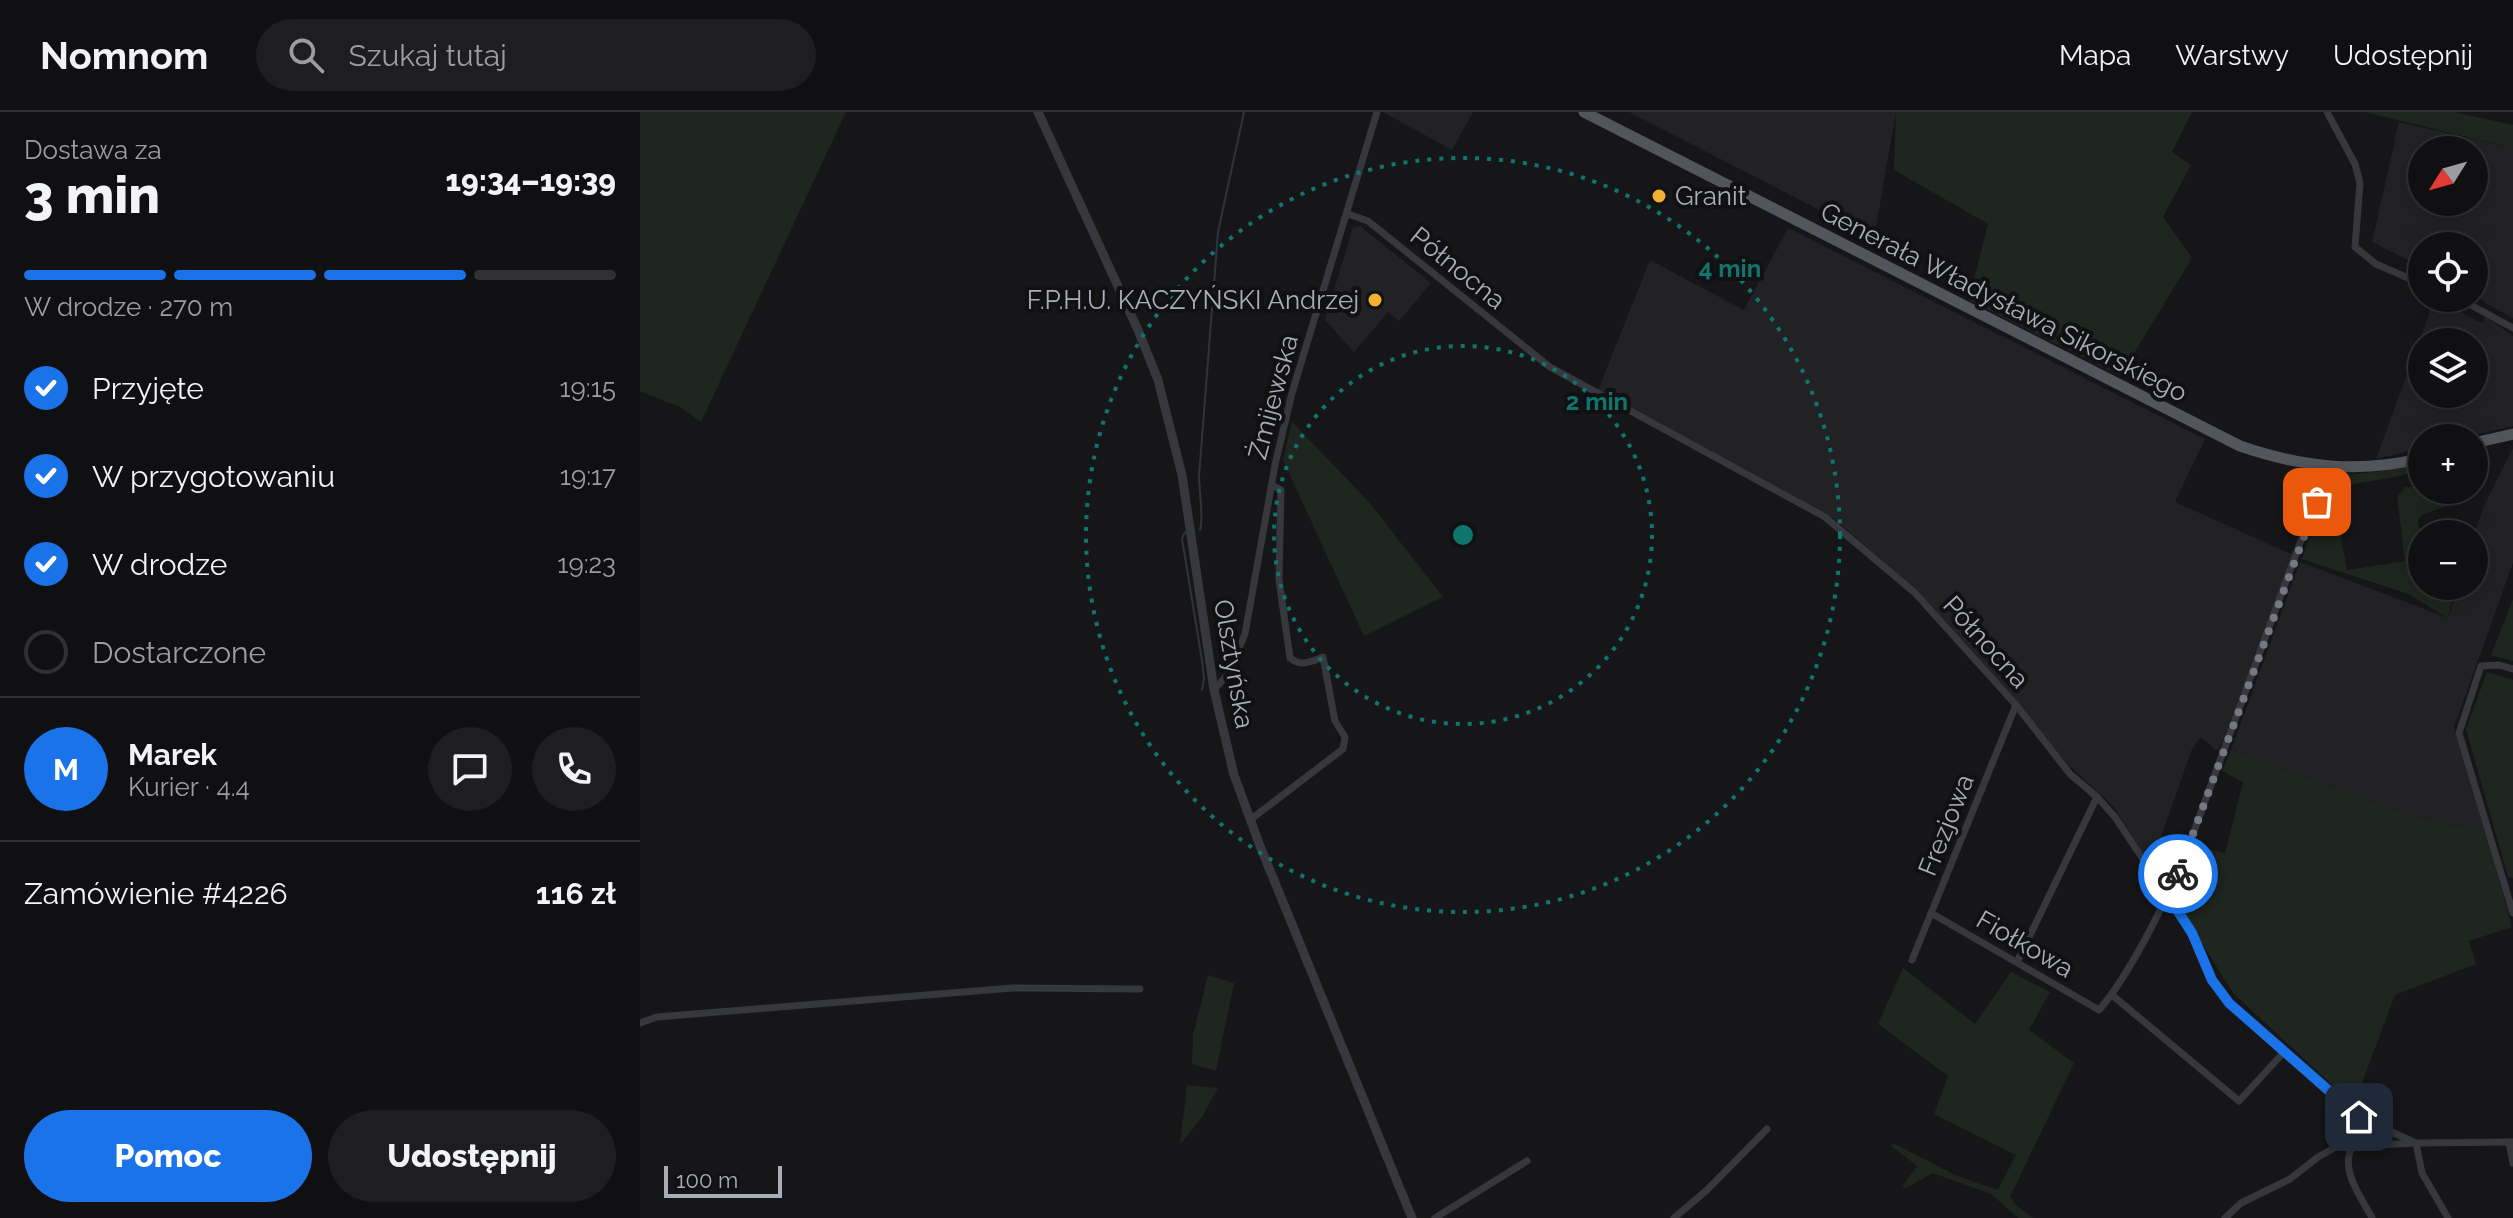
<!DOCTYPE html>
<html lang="pl">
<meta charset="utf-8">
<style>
:root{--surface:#101012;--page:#1e1e20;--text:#f1f3f6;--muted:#9c9d9f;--line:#303032;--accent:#1a73e8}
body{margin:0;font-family:Raleway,sans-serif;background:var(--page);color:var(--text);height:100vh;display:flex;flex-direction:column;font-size:30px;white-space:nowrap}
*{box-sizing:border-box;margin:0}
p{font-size:26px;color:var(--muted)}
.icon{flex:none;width:44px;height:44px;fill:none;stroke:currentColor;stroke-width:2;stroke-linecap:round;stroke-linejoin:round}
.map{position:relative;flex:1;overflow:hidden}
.panel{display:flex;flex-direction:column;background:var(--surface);width:640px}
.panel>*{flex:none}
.needle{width:52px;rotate:233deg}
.tools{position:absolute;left:1768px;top:24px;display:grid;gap:16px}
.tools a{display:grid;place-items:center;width:80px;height:80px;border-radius:50%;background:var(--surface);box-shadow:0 8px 32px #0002,0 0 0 2px var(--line);font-size:40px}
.scale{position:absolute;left:24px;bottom:20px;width:118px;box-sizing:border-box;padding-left:8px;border:4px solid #a8adb8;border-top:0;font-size:22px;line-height:28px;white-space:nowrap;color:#a8adb8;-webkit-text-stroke:6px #111113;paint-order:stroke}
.pin{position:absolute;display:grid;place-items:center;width:68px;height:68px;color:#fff;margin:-34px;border-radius:16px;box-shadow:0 4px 12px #0006}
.courier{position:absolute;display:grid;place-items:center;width:80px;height:80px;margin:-40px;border:6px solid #1a73e8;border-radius:50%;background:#fff;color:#222;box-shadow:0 2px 10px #0007}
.summary em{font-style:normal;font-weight:800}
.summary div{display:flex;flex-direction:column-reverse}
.summary{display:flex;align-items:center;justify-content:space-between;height:136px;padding:0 24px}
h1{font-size:52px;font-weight:800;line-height:60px}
.bar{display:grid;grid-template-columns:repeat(4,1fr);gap:12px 8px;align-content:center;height:96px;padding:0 24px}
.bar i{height:10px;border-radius:6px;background:var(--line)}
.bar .on{background:var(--accent)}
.bar p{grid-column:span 4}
.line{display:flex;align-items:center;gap:20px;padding:0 24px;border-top:2px solid var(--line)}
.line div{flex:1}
.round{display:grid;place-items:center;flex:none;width:84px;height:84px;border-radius:42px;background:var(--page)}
ol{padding:0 24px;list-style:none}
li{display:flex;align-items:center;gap:24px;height:88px}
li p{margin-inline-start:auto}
li .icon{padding:8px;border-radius:50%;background:var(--accent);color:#fff;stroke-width:4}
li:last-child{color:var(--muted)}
li i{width:44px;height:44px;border:4px solid var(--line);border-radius:50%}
.primary-button{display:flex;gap:16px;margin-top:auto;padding:16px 24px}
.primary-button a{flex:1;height:92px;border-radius:48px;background:var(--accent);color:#fff;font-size:32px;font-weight:800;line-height:92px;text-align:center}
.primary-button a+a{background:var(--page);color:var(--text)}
header{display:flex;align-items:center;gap:48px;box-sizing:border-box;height:112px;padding:0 40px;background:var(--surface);border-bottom:2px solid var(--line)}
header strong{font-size:38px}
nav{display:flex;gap:44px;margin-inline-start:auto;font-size:28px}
.search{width:560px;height:72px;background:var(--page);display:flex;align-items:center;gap:20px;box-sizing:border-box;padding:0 28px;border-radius:44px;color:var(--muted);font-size:30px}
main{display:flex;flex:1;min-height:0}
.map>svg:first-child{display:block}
.built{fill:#222225;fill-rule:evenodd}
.green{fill:#1e261f}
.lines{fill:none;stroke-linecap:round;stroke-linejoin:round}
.stream{stroke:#2c353c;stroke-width:2}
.minor{stroke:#37383d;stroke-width:7}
.tertiary{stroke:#37383d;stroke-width:9}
.primary{stroke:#53555c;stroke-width:11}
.done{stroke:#757880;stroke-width:8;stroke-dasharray:0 14.4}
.route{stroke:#1a73e8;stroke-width:10}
.ring{fill:none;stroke:#0f766e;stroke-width:4;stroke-dasharray:4 8}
.poi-dot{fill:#f2b134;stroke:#111113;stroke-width:3}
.labels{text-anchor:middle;stroke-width:8;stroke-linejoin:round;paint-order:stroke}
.poi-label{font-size:26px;fill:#a8adb8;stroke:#111113;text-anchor:start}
.street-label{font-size:26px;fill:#a8adb8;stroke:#111113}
.centre{fill:#0f766e;stroke:#111113;stroke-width:4}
.ring-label{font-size:24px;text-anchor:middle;font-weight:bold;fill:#0f766e;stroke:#111113;stroke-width:8;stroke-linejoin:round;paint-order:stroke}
</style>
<header>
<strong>Nomnom</strong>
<div class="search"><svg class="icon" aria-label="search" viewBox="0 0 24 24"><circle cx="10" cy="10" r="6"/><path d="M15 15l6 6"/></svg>Szukaj tutaj</div>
<nav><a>Mapa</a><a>Warstwy</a><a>Udostępnij</a></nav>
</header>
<main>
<section class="panel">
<div class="summary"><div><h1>3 min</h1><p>Dostawa za</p></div><em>19:34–19:39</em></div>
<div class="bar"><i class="on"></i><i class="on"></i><i class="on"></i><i></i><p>W drodze · 270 m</p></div>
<ol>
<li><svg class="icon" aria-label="check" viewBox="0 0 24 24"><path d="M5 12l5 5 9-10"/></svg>Przyjęte<p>19:15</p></li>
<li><svg class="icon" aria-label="check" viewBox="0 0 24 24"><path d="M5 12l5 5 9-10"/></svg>W przygotowaniu<p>19:17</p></li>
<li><svg class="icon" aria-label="check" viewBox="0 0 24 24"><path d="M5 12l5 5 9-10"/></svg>W drodze<p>19:23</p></li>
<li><i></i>Dostarczone</li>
</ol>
<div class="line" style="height:144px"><b class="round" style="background:var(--accent);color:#fff">M</b><div><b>Marek</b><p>Kurier · 4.4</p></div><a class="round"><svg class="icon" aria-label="chat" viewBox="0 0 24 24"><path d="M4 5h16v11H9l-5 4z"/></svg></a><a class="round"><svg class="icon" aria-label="phone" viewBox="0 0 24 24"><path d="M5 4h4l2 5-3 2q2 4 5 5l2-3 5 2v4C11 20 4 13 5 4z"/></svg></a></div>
<div class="line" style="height:104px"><div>Zamówienie #4226</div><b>116 zł</b></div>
<div class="primary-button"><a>Pomoc</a><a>Udostępnij</a></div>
</section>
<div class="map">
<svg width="1873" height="1106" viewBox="0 0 1873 1106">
<rect width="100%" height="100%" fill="#161618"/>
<!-- built -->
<g class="built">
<path d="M743,0H833L812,38Z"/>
<path d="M989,0H1256L1234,126Z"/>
<path d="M1759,10L1873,36V206L1847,192L1834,182V134H1782V155L1732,130ZM1782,38H1834V90H1782Z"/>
<path d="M720,114L791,171L759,209L748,200L714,240L685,208L713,115Z"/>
<path d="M1148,116L1565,327L1535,390L1653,443L1580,636L1576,638L1561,625L1552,637L1511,753L1474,695L1421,646L1282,484L1195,407L956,283L1010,148L1104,198Z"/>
<path d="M1795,186H1805L1824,195L1822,201L1842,211L1846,205L1873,224V314L1820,326H1782V336L1736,347ZM1782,230H1834V282H1782Z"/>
<path d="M1873,336V451L1814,615L1846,720L1769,703L1591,638L1660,450L1808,506L1819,474H1834V425L1843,396Z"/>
</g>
<!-- green -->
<g class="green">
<path d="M0,0H206L61,310L42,296L0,279Z"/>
<path d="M1256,0H1552L1532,40L1551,53L1523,105L1552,146L1480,264L1329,188L1348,112L1254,58Z"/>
<path d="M1724,0H1814L1873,13V36Z"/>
<path d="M652,310L729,390L803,485L724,524L643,348Z"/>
<path d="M1782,351V356L1756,365L1694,375L1688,389C1684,379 1687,371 1696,364L1744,359Z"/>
<path d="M1765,375H1775L1786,385L1791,384L1789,378H1832L1822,388L1782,403L1778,408L1782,446L1779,448L1782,453V474H1815L1808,506L1768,482L1662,447L1676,403L1684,397L1693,402L1687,406L1692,416L1699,413L1707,458L1765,449L1757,385Z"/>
<path d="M1873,487V549L1851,543Z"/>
<path d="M1847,560L1873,568V766L1868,765L1826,617Z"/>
<path d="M1591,638L1769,703L1846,720L1872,815L1829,829L1836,852L1755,883L1723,968L1716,995L1593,881L1539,794L1562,734L1585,742L1603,670L1582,659Z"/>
<path d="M1263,856L1335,912L1371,860L1410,880L1389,918L1434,951L1370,1085L1376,1093L1393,1106H1378L1351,1082L1293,1061L1266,1076L1262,1075L1277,1054L1250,1033L1255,1032L1317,1064L1358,1078L1376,1043L1294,1002L1308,964L1238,912Z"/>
<path d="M568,863L594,871L576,959L552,952L553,923Z"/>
<path d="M547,973L578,976L562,1005L540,1033Z"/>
</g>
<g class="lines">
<!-- stream -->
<g class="stream">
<path d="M560,418C564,407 559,378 559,364L578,120L604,0"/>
<path d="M545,420L542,427L562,548L564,567L562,578"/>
</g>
<!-- minor -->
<g class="minor">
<path d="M1687,0L1715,52L1720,71L1715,135L1736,152L1782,172"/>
<path d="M708,102L728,109L910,255L1185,405L1275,481L1376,593L1430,662L1457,685L1475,705L1552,821L1566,858L1589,891L1705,996L1719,1005L1776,1031L1873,1030"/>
<path d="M1818,186L1873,216"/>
<path d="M1873,557L1859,553L1841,554L1819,621L1873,801"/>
<path d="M574,578L589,561L605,522L635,353L652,281L737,0"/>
<path d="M610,708L703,637L705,625L695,609L683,545C670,550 661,555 650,546L639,468L641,378L632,373"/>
<path d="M1291,801L1459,898C1491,861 1523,794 1543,749L1688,355"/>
<path d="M1272,848L1376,593"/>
<path d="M1377,850L1457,685"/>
<path d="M1472,883L1599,989L1645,939"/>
<path d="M0,911L17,905L372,876L500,877"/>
<path d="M1869,1030L1873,1051"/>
<path d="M1712,1034C1700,1059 1720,1083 1732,1106"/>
<path d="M795,1106L887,1049"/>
<path d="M1034,1106L1067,1078L1127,1017"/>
<path d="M1585,1106L1601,1091L1650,1067L1678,1045L1696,1035L1776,1031L1782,1061L1808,1106"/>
</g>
<!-- tertiary -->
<path class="tertiary" d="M398,0L498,218L518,268L542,363L574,578L594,663L620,734L772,1106"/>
<!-- primary -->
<g class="primary">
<path d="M944,0L1600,334C1661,355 1719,362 1782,346"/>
<path d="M1834,331L1873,322"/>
</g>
</g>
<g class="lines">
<!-- done -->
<path class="done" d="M1538,762L1677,390"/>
<!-- route -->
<path class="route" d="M1538,762L1528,784L1552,821L1572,868L1589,891L1719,1005"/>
</g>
<!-- distance rings -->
<g class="ring">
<circle cx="823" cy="423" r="189"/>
<circle cx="823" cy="423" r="377"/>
</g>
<!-- markers -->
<g class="poi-dot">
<circle cx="1019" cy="84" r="8"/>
<circle cx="735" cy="188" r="8"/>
</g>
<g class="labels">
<!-- poi labels -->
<g class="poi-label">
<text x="1035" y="93">Granit</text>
<text x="719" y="197" text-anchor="end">F.P.H.U. KACZYŃSKI Andrzej</text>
</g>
<!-- street labels -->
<g class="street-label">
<text transform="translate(818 156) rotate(39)" y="9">Północna</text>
<text transform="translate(1364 190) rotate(27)" y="9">Generała Władysława Sikorskiego</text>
<text transform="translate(633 285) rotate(-75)" y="9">Żmijewska</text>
<text transform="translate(1346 530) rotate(48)" y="9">Północna</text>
<text transform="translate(594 552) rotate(80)" y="9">Olsztyńska</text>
<text transform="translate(1306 713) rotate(-68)" y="9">Frezjowa</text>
<text transform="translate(1385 832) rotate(30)" y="9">Fiołkowa</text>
</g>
</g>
<circle cx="823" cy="423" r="12" class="centre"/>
<g class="ring-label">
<text x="1090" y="165">4 min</text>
<text x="957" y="298">2 min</text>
</g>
</svg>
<div class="tools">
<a><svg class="needle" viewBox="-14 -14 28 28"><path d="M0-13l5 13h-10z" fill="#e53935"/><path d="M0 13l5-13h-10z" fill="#9c9d9f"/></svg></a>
<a><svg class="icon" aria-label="locate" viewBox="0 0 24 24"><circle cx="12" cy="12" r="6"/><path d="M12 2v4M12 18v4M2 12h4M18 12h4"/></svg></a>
<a><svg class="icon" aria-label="layers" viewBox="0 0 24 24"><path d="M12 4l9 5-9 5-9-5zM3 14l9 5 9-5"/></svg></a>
<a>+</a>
<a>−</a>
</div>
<div class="scale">100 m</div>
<div class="pin" style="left:1677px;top:390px;background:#ea580c"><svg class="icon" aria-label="bag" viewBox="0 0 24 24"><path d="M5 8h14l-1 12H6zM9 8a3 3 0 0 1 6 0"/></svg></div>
<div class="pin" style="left:1719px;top:1005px;background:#1f2937"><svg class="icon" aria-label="home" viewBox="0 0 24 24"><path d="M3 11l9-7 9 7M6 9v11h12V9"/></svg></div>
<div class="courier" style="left:1538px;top:762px"><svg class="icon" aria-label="bike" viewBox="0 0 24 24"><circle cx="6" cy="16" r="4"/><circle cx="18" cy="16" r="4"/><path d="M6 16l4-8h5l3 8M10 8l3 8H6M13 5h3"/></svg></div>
</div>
</main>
